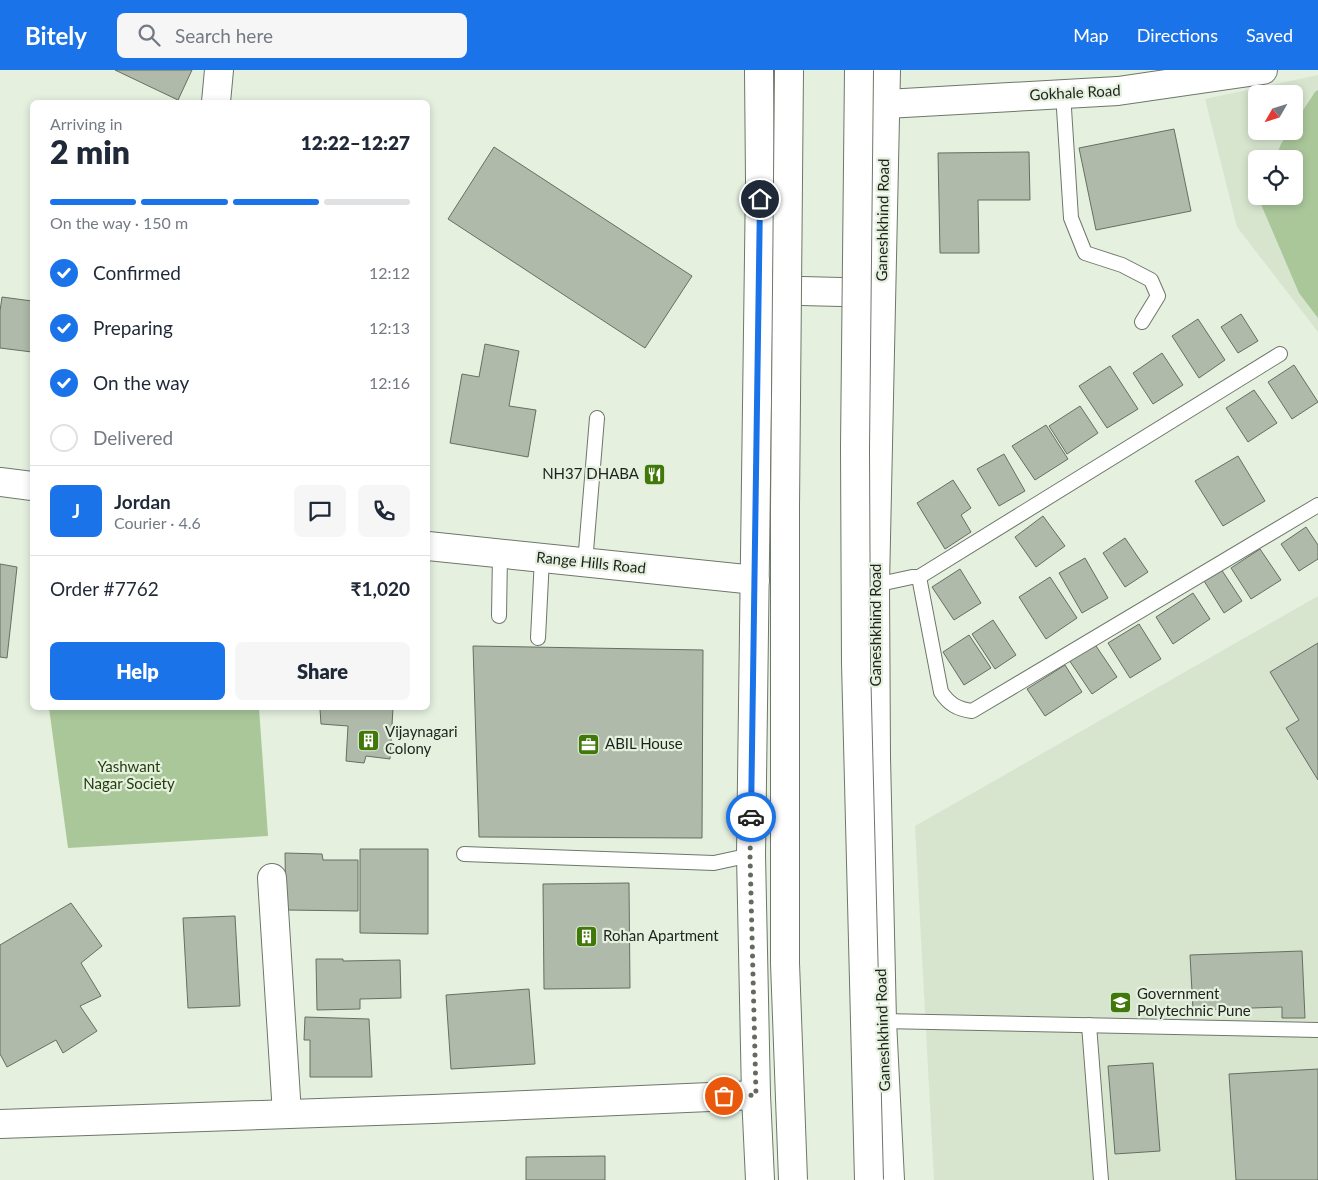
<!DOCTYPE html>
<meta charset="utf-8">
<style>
:root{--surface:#fff;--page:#f6f6f7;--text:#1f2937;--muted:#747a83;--line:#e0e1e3;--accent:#1a73e8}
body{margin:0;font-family:Lato,sans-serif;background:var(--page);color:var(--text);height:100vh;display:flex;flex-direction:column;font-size:19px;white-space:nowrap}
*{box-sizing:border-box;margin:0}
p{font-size:16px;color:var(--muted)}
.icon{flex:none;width:28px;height:28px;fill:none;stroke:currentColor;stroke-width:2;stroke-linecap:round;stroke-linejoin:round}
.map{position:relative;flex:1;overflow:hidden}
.drawer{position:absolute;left:30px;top:30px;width:400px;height:610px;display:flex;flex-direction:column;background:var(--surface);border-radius:8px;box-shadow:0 2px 8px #0003}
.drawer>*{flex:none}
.needle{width:32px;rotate:231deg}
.fabs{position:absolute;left:1248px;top:15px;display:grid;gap:10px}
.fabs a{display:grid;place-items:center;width:55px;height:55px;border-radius:8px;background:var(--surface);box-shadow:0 2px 8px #0003;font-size:25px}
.pin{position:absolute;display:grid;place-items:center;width:42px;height:42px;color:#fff;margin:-21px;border:2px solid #fff;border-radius:50%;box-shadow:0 1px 5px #0007}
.courier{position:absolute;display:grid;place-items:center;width:50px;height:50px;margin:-25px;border:4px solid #1a73e8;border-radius:50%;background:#fff;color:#222;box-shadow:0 1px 6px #0007}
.head em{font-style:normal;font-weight:800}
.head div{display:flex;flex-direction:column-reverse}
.head{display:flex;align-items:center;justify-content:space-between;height:85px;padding:0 20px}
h1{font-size:32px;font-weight:800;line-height:38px}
.bar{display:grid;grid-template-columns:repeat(4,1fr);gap:8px 5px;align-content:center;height:60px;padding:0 20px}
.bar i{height:6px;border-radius:4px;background:var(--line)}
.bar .selected{background:var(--accent)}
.bar p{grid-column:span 4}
.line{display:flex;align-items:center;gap:12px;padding:0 20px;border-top:1px solid var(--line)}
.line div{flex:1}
.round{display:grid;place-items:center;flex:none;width:52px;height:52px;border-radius:8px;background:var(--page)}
ol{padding:0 20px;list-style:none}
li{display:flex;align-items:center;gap:15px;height:55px}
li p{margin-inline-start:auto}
li .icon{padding:5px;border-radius:50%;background:var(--accent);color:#fff;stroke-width:4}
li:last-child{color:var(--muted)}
li i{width:28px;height:28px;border:2px solid var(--line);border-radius:50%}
.cta{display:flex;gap:10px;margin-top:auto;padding:10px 20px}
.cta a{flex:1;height:58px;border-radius:8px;background:var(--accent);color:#fff;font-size:20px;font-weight:800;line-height:58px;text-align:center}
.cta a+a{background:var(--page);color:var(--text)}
header{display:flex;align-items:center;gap:30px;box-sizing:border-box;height:70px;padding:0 25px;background:var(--accent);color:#fff}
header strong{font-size:24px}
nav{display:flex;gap:28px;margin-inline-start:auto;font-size:18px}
.search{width:350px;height:45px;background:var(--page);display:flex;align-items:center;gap:12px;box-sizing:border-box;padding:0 18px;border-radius:8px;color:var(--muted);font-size:19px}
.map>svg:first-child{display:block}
.built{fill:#d7e5cf;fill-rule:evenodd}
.green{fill:#aac79a}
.building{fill:#afbaaa;stroke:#666f61}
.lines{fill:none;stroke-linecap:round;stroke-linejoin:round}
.lane-casing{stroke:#6e7769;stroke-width:16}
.street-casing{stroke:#6e7769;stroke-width:30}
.secondary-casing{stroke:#6e7769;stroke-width:30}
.primary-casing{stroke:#6e7769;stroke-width:30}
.lane{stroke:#fff;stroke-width:14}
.street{stroke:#fff;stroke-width:28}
.secondary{stroke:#fff;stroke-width:28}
.primary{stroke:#fff;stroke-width:28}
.primary-bridge-casing{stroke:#6e7769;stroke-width:30;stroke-linecap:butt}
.primary-bridge{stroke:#fff;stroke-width:28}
.done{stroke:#646a60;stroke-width:5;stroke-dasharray:0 9}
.route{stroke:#1a73e8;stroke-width:6}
.labels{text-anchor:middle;stroke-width:4.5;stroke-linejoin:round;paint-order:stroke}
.street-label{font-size:15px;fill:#1e221c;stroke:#e5f0df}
.poi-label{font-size:15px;fill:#1e221c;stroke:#e5f0df;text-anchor:start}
.park-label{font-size:15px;fill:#1f3b07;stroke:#e5f0df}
</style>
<header>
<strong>Bitely</strong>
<div class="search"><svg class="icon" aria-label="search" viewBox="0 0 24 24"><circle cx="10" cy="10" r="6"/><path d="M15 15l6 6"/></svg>Search here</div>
<nav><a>Map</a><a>Directions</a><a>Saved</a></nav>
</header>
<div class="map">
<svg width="1318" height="1110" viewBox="0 0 1318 1110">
<rect width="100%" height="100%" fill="#e5f0df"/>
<!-- built -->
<g class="built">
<path d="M1318,5V262L1237,157L1205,29ZM1256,24H1294V61H1256ZM1256,89H1294V126H1256Z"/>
<path d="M1318,526V1110H934L915,756Z"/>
</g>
<!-- green -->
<g class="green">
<path d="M1318,20V248L1299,223L1260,132L1262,126H1294V89H1275L1281,74L1289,61H1294V54L1315,22Z"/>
<path d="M49,638H259L268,766L68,778Z"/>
</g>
<!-- building -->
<g class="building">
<path d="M115,0H192L178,30Z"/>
<path d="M1174,59L1191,141L1096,160L1079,78Z"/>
<path d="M494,77L692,206L645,278L448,149Z"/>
<path d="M1029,82L1030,130H978L979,183H940L938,83Z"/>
<path d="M2,227L32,231V282L0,278V241Z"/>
<path d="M1241,244L1258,271L1238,283L1221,257Z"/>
<path d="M1198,249L1225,290L1199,308L1172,266Z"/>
<path d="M485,274L519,281L509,336L536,340L528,387L450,373L462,304L479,307Z"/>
<path d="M1162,283L1183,315L1153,334L1133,303Z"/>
<path d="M1294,295L1318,332L1292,349L1268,312Z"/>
<path d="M1110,296L1138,339L1107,358L1079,316Z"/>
<path d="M1254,320L1277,353L1248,372L1226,338Z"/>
<path d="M1080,336L1098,363L1067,384L1049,356Z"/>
<path d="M1046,355L1068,389L1035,410L1012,376Z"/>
<path d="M1004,384L1025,421L999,436L977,399Z"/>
<path d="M1238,386L1265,431L1223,456L1195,411Z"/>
<path d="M953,410L971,438L961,445L971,462L945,479L917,433Z"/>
<path d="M1043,446L1065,476L1036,497L1015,467Z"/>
<path d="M1306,457L1318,475V489L1299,501L1281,474Z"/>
<path d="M1125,468L1148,502L1125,517L1103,483Z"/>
<path d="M1260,479L1281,510L1251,529L1231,498Z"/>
<path d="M1085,488L1108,528L1082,543L1059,503Z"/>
<path d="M0,494L17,497L7,588L0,587Z"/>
<path d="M960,499L981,533L954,550L932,517Z"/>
<path d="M1221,499L1242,531L1224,543L1204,511Z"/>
<path d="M1050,507L1077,548L1046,569L1019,527Z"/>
<path d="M1193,523L1210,549L1173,574L1156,547Z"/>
<path d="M993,550L1016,585L995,599L972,564Z"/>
<path d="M1139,554L1161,589L1130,608L1108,573Z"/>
<path d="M969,565L991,598L964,615L943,582Z"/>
<path d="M1094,573L1117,607L1092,624L1069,590Z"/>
<path d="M1318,573V710L1286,658L1299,650L1270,602Z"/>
<path d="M473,576L703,580L702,768L479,767Z"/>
<path d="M1065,595L1082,622L1045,646L1027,619Z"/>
<path d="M310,638H393L390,689L366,686L364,693L346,691L348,656L321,654L320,639Z"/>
<path d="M360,779H428V864L360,863Z"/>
<path d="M285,783L322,784L323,790H358V841L286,840Z"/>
<path d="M629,813L630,918L544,919L543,814Z"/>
<path d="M71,833L102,876L81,893L101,926L80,936L97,961L63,983L56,970L7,997L0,984V875Z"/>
<path d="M235,846L240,936L188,938L183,848Z"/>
<path d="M1302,881L1305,948H1282V937L1193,940L1190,885Z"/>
<path d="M316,889H343V891L400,890L401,928L360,929V939L317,940Z"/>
<path d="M529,919L535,994L451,999L446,925Z"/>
<path d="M305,947L369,949L372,1007H310V970H304Z"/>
<path d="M1153,993L1160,1081L1115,1084L1108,996Z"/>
<path d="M1318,999V1110H1236L1229,1004Z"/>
<path d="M605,1086V1110H526V1087Z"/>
</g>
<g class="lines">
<defs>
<g id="lane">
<path d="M1063,23L1071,148L1085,183L1122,195L1151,210L1158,226L1142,252"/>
<path d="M585,493L597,348"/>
<path d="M919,507L941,622C949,634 957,639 972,641L1318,435"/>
<path d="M875,515L912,507H919L1280,284"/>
<path d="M499,546L500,484"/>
<path d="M538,568L542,488"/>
<path d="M464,784L714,793L751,785"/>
<path d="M882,951L1318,960"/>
<path d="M1089,955L1101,1110"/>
</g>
<g id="street">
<path d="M216,32L219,0"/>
<path d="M272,808L287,1044"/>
<path d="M0,1054L433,1039L756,1025"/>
</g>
<g id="secondary">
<path d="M886,34L1118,21L1263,0"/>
<path d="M0,412L32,416"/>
<path d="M428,476L755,510"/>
</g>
<g id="primary">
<path d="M759,0L760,111L751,785L756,1025L760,1110"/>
<path d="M886,0L875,515L876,687L882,951L890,1110"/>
<path d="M763,220L880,223"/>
</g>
</defs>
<!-- lane casing -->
<use href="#lane" class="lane-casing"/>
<!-- street casing -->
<use href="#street" class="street-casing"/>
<!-- secondary casing -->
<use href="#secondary" class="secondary-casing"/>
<!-- primary casing -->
<use href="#primary" class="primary-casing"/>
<!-- lane -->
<use href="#lane" class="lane"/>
<!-- street -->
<use href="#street" class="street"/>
<!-- secondary -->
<use href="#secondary" class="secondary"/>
<!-- primary -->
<use href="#primary" class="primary"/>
<defs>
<g id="primary-bridge">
<path d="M789,0L785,437V893L793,1110"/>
<path d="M859,0L855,378L856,593L869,1110"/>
</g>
</defs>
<!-- primary-bridge casing -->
<use href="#primary-bridge" class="primary-bridge-casing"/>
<!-- primary-bridge -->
<use href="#primary-bridge" class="primary-bridge"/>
</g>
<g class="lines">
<!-- done -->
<path class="done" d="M724,1026L756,1025L750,785L751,747"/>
<!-- route -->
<path class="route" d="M751,747L760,129"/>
</g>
<!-- icons -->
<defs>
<symbol id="restaurant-square" viewBox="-11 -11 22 22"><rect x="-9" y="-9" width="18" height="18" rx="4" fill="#41780a" stroke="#e5f0df"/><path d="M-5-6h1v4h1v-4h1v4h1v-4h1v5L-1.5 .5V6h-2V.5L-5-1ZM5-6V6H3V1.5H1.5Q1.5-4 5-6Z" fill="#fff"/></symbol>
<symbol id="building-square" viewBox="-11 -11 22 22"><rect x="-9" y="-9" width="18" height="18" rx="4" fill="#41780a" stroke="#e5f0df"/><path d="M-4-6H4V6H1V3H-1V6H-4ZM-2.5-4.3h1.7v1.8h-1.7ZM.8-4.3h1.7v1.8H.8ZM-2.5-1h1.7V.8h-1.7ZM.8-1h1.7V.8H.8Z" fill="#fff"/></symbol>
<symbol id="office-square" viewBox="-11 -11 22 22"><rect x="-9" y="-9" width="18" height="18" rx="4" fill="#41780a" stroke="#e5f0df"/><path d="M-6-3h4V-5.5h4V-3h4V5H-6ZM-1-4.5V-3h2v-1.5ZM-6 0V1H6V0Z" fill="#fff"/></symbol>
<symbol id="university-square" viewBox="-11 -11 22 22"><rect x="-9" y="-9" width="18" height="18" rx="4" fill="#41780a" stroke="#e5f0df"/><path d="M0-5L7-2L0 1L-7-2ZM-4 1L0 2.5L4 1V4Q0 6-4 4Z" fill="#fff"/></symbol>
</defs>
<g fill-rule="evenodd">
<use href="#restaurant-square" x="642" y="392" width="25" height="25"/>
<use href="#building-square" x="356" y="658" width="25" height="25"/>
<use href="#office-square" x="576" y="662" width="25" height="25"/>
<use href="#building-square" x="574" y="854" width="25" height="25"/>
<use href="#university-square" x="1108" y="920" width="25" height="25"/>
</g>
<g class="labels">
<!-- street labels -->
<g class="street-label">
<text transform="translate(1075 23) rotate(-3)" y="5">Gokhale Road</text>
<text transform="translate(883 150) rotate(-89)" y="5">Ganeshkhind Road</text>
<text transform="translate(591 493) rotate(6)" y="5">Range Hills Road</text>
<text transform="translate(876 555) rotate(-90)" y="5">Ganeshkhind Road</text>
<text transform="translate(883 960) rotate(-92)" y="5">Ganeshkhind Road</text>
</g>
<!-- poi labels -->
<g class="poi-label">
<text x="639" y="409" text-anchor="end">NH37 DHABA</text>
<text x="385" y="667">Vijaynagari<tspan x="385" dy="17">Colony</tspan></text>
<text x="605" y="679">ABIL House</text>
<text x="603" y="871">Rohan Apartment</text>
<text x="1137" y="929">Government<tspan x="1137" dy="17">Polytechnic Pune</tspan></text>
</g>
<!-- park labels -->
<g class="park-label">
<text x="129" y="702">Yashwant<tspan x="129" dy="17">Nagar Society</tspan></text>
</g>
</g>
</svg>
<div class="fabs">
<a><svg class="needle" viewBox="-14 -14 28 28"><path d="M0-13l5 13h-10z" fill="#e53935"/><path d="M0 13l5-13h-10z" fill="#747a83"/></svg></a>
<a><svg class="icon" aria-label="locate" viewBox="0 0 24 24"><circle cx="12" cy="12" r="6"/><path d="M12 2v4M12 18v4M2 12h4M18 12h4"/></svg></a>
</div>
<div class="pin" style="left:724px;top:1026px;background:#ea580c"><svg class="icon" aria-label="bag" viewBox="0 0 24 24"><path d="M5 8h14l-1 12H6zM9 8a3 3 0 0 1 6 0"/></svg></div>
<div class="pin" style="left:760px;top:129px;background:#1f2937"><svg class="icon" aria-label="home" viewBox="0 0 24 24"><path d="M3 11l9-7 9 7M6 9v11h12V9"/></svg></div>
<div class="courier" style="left:751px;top:747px"><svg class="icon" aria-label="car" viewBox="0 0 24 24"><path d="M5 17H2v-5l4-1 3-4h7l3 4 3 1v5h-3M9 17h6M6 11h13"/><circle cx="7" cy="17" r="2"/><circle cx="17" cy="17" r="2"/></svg></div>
<section class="drawer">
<div class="head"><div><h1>2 min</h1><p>Arriving in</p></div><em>12:22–12:27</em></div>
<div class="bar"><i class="selected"></i><i class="selected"></i><i class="selected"></i><i></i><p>On the way · 150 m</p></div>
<ol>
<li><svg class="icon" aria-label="check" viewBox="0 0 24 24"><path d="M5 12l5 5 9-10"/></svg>Confirmed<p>12:12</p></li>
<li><svg class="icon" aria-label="check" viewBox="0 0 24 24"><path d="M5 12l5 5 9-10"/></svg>Preparing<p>12:13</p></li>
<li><svg class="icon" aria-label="check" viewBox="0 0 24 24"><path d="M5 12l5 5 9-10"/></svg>On the way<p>12:16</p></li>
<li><i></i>Delivered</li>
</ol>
<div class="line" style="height:90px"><b class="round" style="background:var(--accent);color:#fff">J</b><div><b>Jordan</b><p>Courier · 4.6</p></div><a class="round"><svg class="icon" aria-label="chat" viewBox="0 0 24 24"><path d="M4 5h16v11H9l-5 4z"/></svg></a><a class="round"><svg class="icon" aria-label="phone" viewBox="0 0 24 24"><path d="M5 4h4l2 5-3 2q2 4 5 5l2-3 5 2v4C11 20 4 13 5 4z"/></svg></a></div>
<div class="line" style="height:65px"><div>Order #7762</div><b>₹1,020</b></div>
<div class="cta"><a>Help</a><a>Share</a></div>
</section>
</div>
